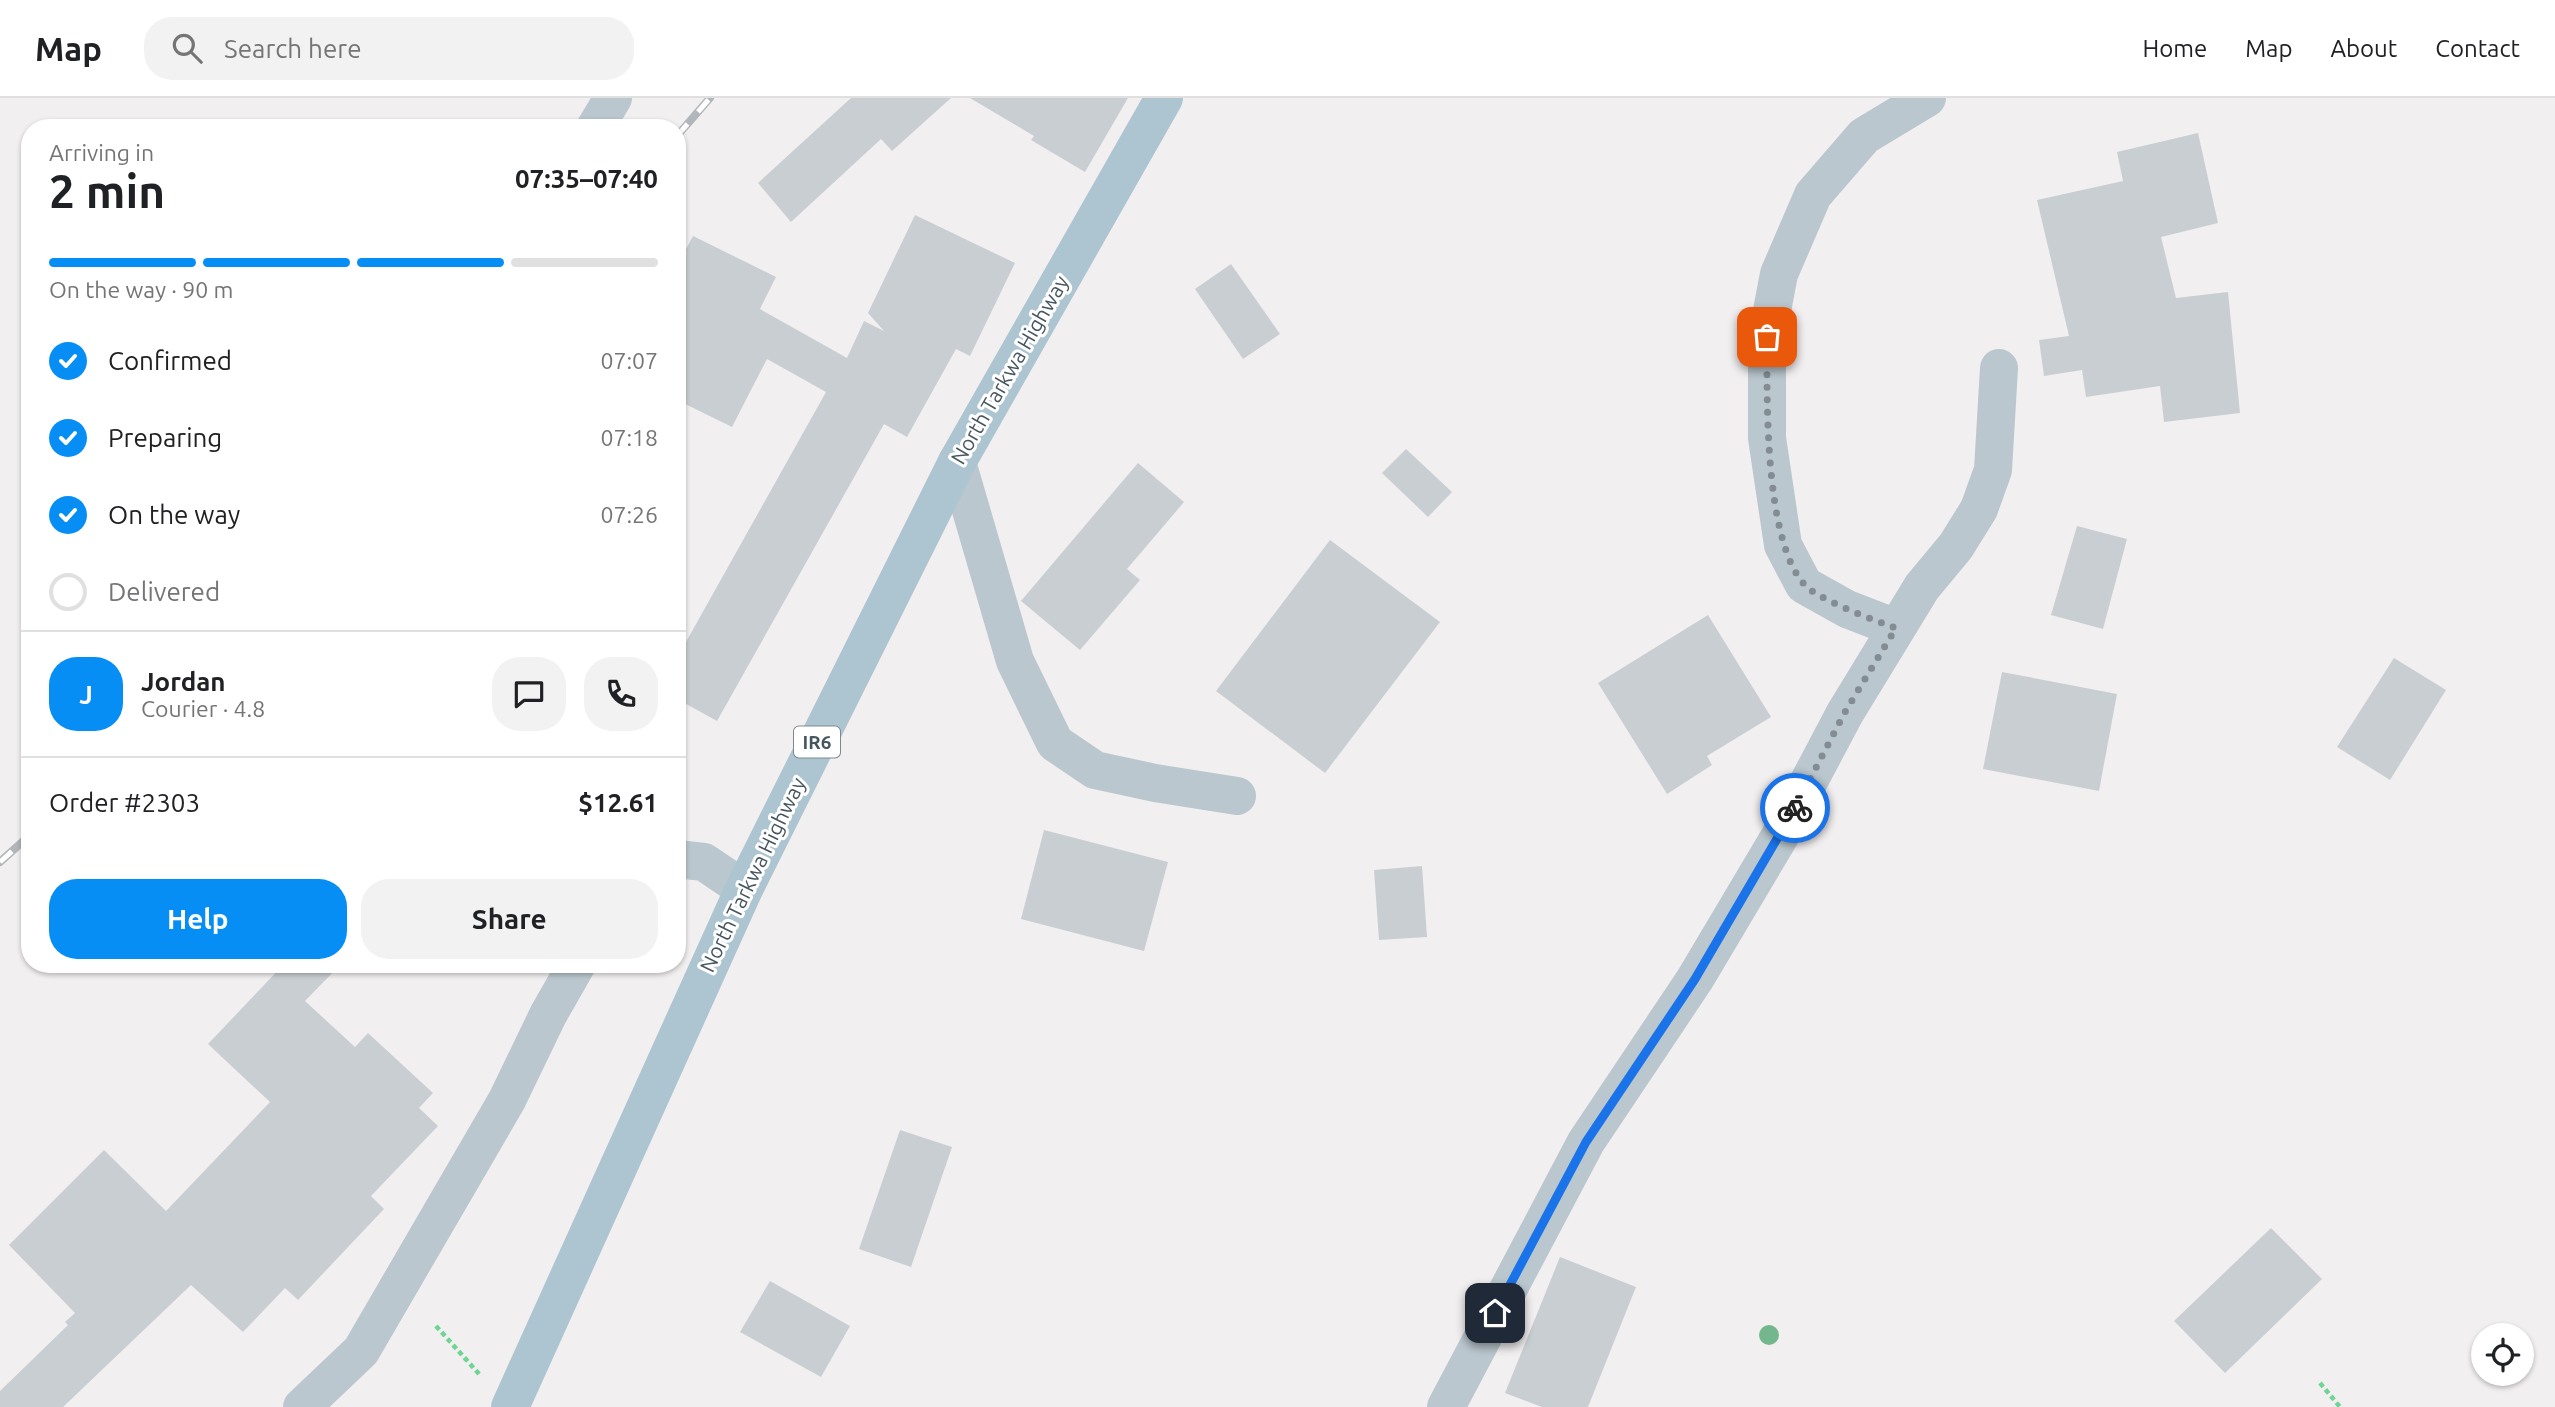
<!DOCTYPE html>
<meta charset="utf-8">
<style>
:root{--surface:#fff;--page:#f2f2f2;--text:#202124;--muted:#757577;--line:#e0e0e0;--accent:#078ef5}
body{margin:0;font-family:Ubuntu,sans-serif;background:var(--page);color:var(--text);height:100vh;display:flex;flex-direction:column;font-size:26px;white-space:nowrap}
*{box-sizing:border-box;margin:0}
p{font-size:23px;color:var(--muted)}
.icon{flex:none;width:38px;height:38px;fill:none;stroke:currentColor;stroke-width:2;stroke-linecap:round;stroke-linejoin:round}
.map{position:relative;flex:1;overflow:hidden}
.sheet{position:absolute;left:21px;top:21px;width:665px;height:854px;display:flex;flex-direction:column;background:var(--surface);border-radius:28px;box-shadow:0 2px 5px #0004}
.sheet>*{flex:none}
.tools{position:absolute;left:2471px;top:1225px;display:grid;gap:14px}
.tools a{display:grid;place-items:center;width:63px;height:63px;border-radius:50%;background:var(--surface);box-shadow:0 2px 5px #0004;font-size:35px}
.pin{position:absolute;display:grid;place-items:center;width:60px;height:60px;color:#fff;margin:-30px;border-radius:14px;box-shadow:0 4px 10px #0006}
.courier{position:absolute;display:grid;place-items:center;width:70px;height:70px;margin:-35px;border:5px solid #1a73e8;border-radius:50%;background:#fff;color:#222;box-shadow:0 2px 9px #0007}
.headline em{font-style:normal;font-weight:700}
.headline div{display:flex;flex-direction:column-reverse}
.headline{display:flex;align-items:center;justify-content:space-between;height:119px;padding:0 28px}
h1{font-size:46px;font-weight:700;line-height:52px}
.bar{display:grid;grid-template-columns:repeat(4,1fr);gap:10px 7px;align-content:center;height:84px;padding:0 28px}
.bar i{height:9px;border-radius:5px;background:var(--line)}
.bar .active{background:var(--accent)}
.bar p{grid-column:span 4}
.line{display:flex;align-items:center;gap:18px;padding:0 28px;border-top:2px solid var(--line)}
.line div{flex:1}
.round{display:grid;place-items:center;flex:none;width:74px;height:74px;border-radius:28px;background:var(--page)}
ol{padding:0 28px;list-style:none}
li{display:flex;align-items:center;gap:21px;height:77px}
li p{margin-inline-start:auto}
li .icon{padding:7px;border-radius:50%;background:var(--accent);color:#fff;stroke-width:4}
li:last-child{color:var(--muted)}
li i{width:38px;height:38px;border:4px solid var(--line);border-radius:50%}
.cta{display:flex;gap:14px;margin-top:auto;padding:14px 28px}
.cta a{flex:1;height:80px;border-radius:28px;background:var(--accent);color:#fff;font-size:28px;font-weight:700;line-height:80px;text-align:center}
.cta a+a{background:var(--page);color:var(--text)}
header{display:flex;align-items:center;gap:42px;box-sizing:border-box;height:98px;padding:0 35px;background:var(--surface);border-bottom:2px solid var(--line)}
header strong{font-size:33px}
nav{display:flex;gap:38px;margin-inline-start:auto;font-size:24px}
.search{width:490px;height:63px;background:var(--page);display:flex;align-items:center;gap:18px;box-sizing:border-box;padding:0 24px;border-radius:28px;color:var(--muted);font-size:26px}
.map>svg:first-child{display:block}
.building{fill:#c9ced3}
.lines{fill:none;stroke-linecap:round;stroke-linejoin:round}
.path{stroke:#6ed595;stroke-width:4.5;stroke-dasharray:5 3.5;stroke-linecap:butt}
.minor{stroke:#bac7ce;stroke-width:38}
.major{stroke:#adc4d1;stroke-width:38}
.rail-casing{stroke:#b1b6bb;stroke-width:8}
.rail{stroke:#fff;stroke-width:5;stroke-dasharray:16;stroke-linecap:butt}
.tree{fill:#75b78c}
.done{stroke:#828c92;stroke-width:7;stroke-dasharray:0 12.6}
.route{stroke:#1a73e8;stroke-width:9}
.labels{text-anchor:middle;stroke-width:6;stroke-linejoin:round;paint-order:stroke}
.shield{fill:#fff;stroke:#7e898f;stroke-width:2}
.shield-label{font-size:19px;font-weight:bold;fill:#46565f}
.street-label{font-size:21px;fill:#46565f;stroke:#fff}
</style>
<header>
<strong>Map</strong>
<div class="search"><svg class="icon" aria-label="search" viewBox="0 0 24 24"><circle cx="10" cy="10" r="6"/><path d="M15 15l6 6"/></svg>Search here</div>
<nav><a>Home</a><a>Map</a><a>About</a><a>Contact</a></nav>
</header>
<div class="map">
<svg width="2555" height="1309" viewBox="0 0 2555 1309">
<rect width="100%" height="100%" fill="#f2eff0"/>
<!-- building -->
<g class="building">
<path d="M851,0H951L892,53L881,41L791,124L758,85Z"/>
<path d="M970,0H1128L1085,74L1031,42L1034,38Z"/>
<path d="M2198,35L2218,125L2161,139L2176,200L2228,194L2240,315L2164,324L2160,288L2086,299L2082,272L2044,278L2039,242L2069,238L2037,102L2123,83L2117,54Z"/>
<path d="M915,117L1015,165L970,258L956,251L907,339L884,326L717,623L677,601V560L826,294L767,261L732,329L677,302V168L693,138L776,179L760,211L847,260L864,223L884,233L868,215Z"/>
<path d="M1231,166L1280,236L1243,261L1195,191Z"/>
<path d="M1406,351L1452,394L1428,419L1382,375Z"/>
<path d="M1138,365L1184,404L1127,471L1140,482L1080,552L1021,503Z"/>
<path d="M2077,428L2127,441L2103,531L2051,517Z"/>
<path d="M1330,442L1440,524L1325,675L1216,593Z"/>
<path d="M1708,517L1771,619L1707,658L1712,667L1667,696L1598,585Z"/>
<path d="M2394,560L2446,592L2390,682L2337,649Z"/>
<path d="M2002,574L2117,596L2099,693L1983,671Z"/>
<path d="M1044,732L1168,764L1144,853L1021,821Z"/>
<path d="M1422,768L1427,839L1379,842L1374,772Z"/>
<path d="M284,866H341L305,903L355,949L368,935L433,995L419,1010L438,1028L371,1098L384,1111L298,1202L285,1190L243,1234L191,1187L63,1309H0V1293L68,1227L65,1224L75,1215L9,1147L104,1052L166,1113L270,1004L208,946Z"/>
<path d="M900,1032L952,1049L911,1169L859,1151Z"/>
<path d="M2271,1130L2322,1181L2225,1275L2174,1223Z"/>
<path d="M1560,1159L1636,1189L1588,1309H1542L1505,1295Z"/>
<path d="M770,1183L850,1228L821,1279L740,1234Z"/>
</g>
<g class="lines">
<!-- path -->
<g class="path">
<path d="M436,1228L480,1277"/>
<path d="M2320,1285L2340,1309"/>
</g>
<!-- minor -->
<g class="minor">
<path d="M595,30L613,0"/>
<path d="M957,364L1015,563L1055,645L1095,672L1155,685L1237,698"/>
<path d="M1896,530L1847,511L1804,487L1783,447L1767,340V239L1779,176L1813,97L1864,38L1927,0"/>
<path d="M677,761L704,764L744,791"/>
<path d="M302,1309L361,1253L507,1002L548,917L577,866"/>
<path d="M1446,1309L1586,1044L1695,881L1780,738L1845,615L1922,489L1956,448L1979,411L1993,372L1999,270"/>
</g>
<!-- major -->
<path class="major" d="M510,1309L744,791L957,364L1164,0"/>
<defs>
<g id="rail">
<path d="M677,38L710,0"/>
<path d="M0,764L30,737"/>
</g>
</defs>
<!-- rail casing -->
<use href="#rail" class="rail-casing"/>
<!-- rail -->
<use href="#rail" class="rail"/>
</g>
<!-- trees -->
<circle class="tree" cx="1769" cy="1237" r="10"/>
<g class="lines">
<!-- done -->
<path class="done" d="M1767,239C1767,299 1764,441 1804,486C1816,501 1876,523 1896,530L1845,614L1795,710"/>
<!-- route -->
<path class="route" d="M1495,1215L1586,1044L1695,881L1795,710"/>
</g>
<g class="labels">
<!-- shield labels -->
<rect class="shield" x="794" y="628.5" width="46" height="31" rx="5"/>
<g class="shield-label">
<text x="817" y="651">IR6</text>
</g>
<!-- street labels -->
<g class="street-label">
<text transform="translate(1010 272) rotate(-60)" y="7">North Tarkwa Highway</text>
<text transform="translate(753 777) rotate(-64)" y="7">North Tarkwa Highway</text>
</g>
</g>
</svg>
<div class="tools">
<a><svg class="icon" aria-label="locate" viewBox="0 0 24 24"><circle cx="12" cy="12" r="6"/><path d="M12 2v4M12 18v4M2 12h4M18 12h4"/></svg></a>
</div>
<div class="pin" style="left:1767px;top:239px;background:#ea580c"><svg class="icon" aria-label="bag" viewBox="0 0 24 24"><path d="M5 8h14l-1 12H6zM9 8a3 3 0 0 1 6 0"/></svg></div>
<div class="pin" style="left:1495px;top:1215px;background:#1f2937"><svg class="icon" aria-label="home" viewBox="0 0 24 24"><path d="M3 11l9-7 9 7M6 9v11h12V9"/></svg></div>
<div class="courier" style="left:1795px;top:710px"><svg class="icon" aria-label="bike" viewBox="0 0 24 24"><circle cx="6" cy="16" r="4"/><circle cx="18" cy="16" r="4"/><path d="M6 16l4-8h5l3 8M10 8l3 8H6M13 5h3"/></svg></div>
<section class="sheet">
<div class="headline"><div><h1>2 min</h1><p>Arriving in</p></div><em>07:35–07:40</em></div>
<div class="bar"><i class="active"></i><i class="active"></i><i class="active"></i><i></i><p>On the way · 90 m</p></div>
<ol>
<li><svg class="icon" aria-label="check" viewBox="0 0 24 24"><path d="M5 12l5 5 9-10"/></svg>Confirmed<p>07:07</p></li>
<li><svg class="icon" aria-label="check" viewBox="0 0 24 24"><path d="M5 12l5 5 9-10"/></svg>Preparing<p>07:18</p></li>
<li><svg class="icon" aria-label="check" viewBox="0 0 24 24"><path d="M5 12l5 5 9-10"/></svg>On the way<p>07:26</p></li>
<li><i></i>Delivered</li>
</ol>
<div class="line" style="height:126px"><b class="round" style="background:var(--accent);color:#fff">J</b><div><b>Jordan</b><p>Courier · 4.8</p></div><a class="round"><svg class="icon" aria-label="chat" viewBox="0 0 24 24"><path d="M4 5h16v11H9l-5 4z"/></svg></a><a class="round"><svg class="icon" aria-label="phone" viewBox="0 0 24 24"><path d="M5 4h4l2 5-3 2q2 4 5 5l2-3 5 2v4C11 20 4 13 5 4z"/></svg></a></div>
<div class="line" style="height:91px"><div>Order #2303</div><b>$12.61</b></div>
<div class="cta"><a>Help</a><a>Share</a></div>
</section>
</div>
